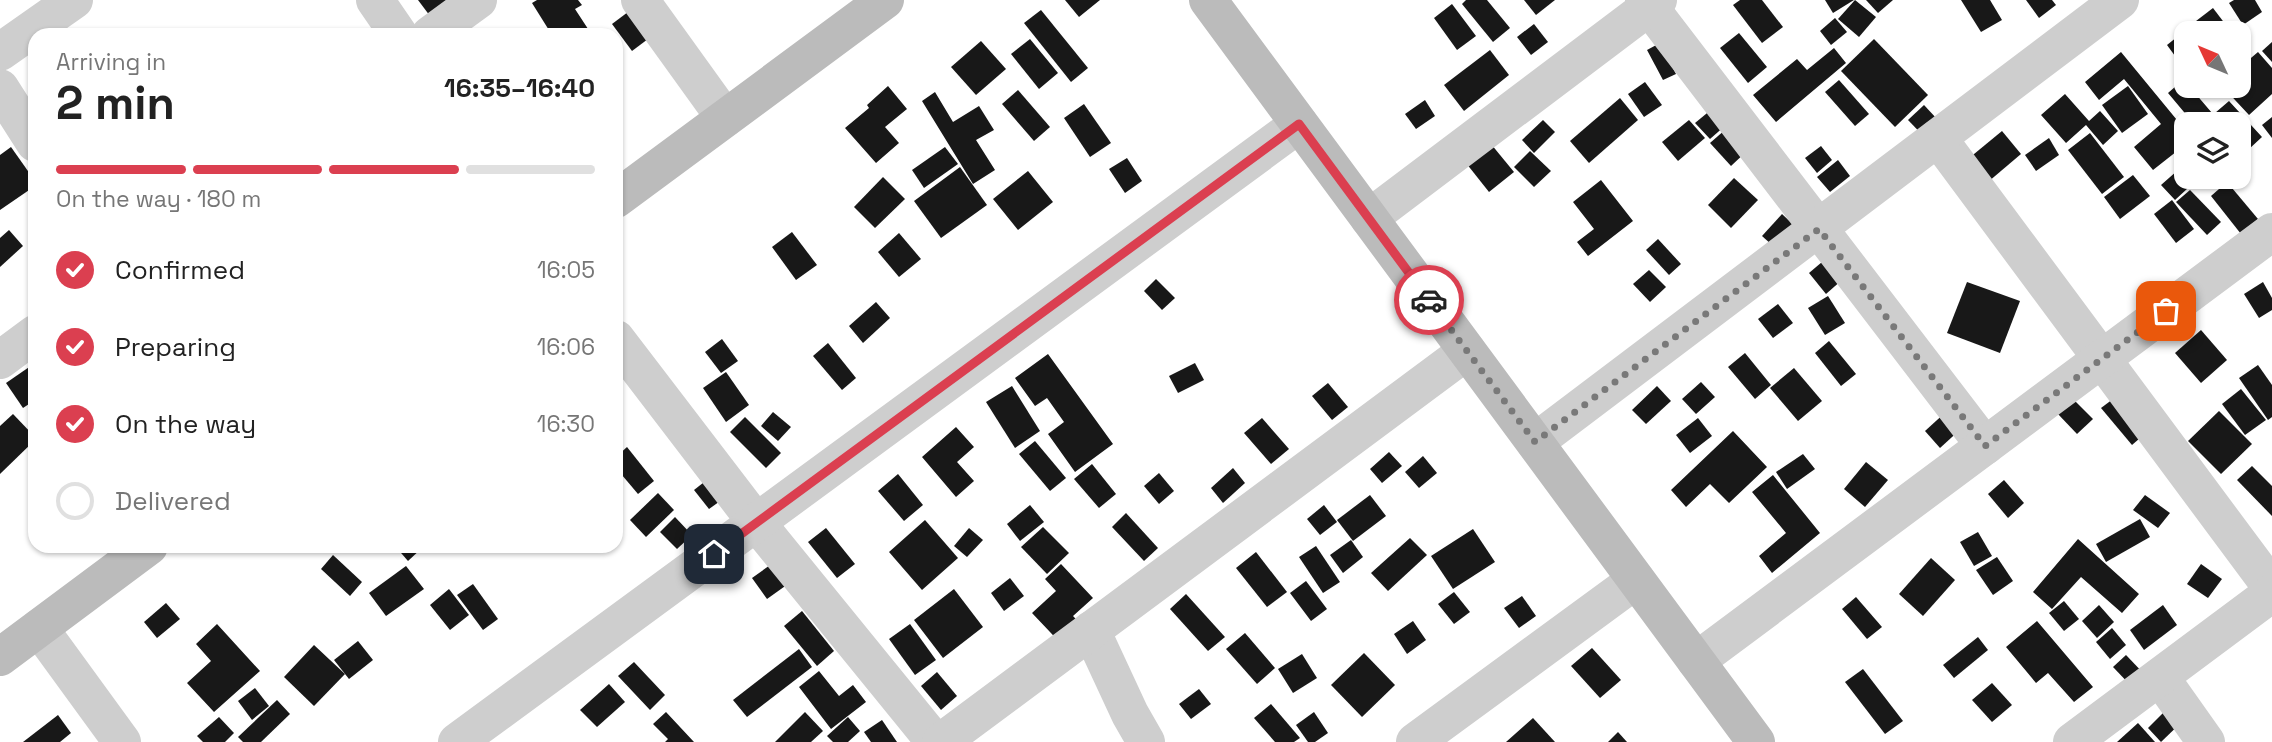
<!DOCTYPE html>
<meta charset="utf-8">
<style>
:root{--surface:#fff;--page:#f2f2f2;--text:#222;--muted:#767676;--line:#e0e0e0;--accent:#db3f50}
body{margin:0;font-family:"Space Grotesk",sans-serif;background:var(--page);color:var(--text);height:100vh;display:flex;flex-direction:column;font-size:26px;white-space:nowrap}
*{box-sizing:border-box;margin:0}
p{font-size:23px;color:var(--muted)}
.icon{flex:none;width:38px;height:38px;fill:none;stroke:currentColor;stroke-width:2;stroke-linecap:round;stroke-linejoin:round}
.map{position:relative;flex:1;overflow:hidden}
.drawer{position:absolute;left:28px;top:28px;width:595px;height:525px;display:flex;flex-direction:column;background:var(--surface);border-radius:21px;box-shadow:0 2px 5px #0004}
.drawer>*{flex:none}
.needle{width:46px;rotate:314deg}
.fabs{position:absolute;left:2174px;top:21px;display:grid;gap:14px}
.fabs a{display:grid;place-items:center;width:77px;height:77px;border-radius:14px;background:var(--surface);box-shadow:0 2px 5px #0004;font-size:35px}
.pin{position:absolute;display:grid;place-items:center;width:60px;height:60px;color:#fff;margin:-30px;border-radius:14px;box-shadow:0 4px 10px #0006}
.courier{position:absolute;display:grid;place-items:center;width:70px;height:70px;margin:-35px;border:5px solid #db3f50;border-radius:50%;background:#fff;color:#222;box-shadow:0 2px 9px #0007}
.overview em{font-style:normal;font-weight:600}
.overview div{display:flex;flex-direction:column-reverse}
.overview{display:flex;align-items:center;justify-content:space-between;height:119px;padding:0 28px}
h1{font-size:46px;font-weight:600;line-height:52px}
.bar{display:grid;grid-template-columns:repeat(4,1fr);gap:10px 7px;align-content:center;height:84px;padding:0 28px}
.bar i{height:9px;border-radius:5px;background:var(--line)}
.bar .on{background:var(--accent)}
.bar p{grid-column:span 4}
ol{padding:0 28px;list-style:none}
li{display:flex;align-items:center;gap:21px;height:77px}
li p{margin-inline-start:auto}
li .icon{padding:7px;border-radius:50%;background:var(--accent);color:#fff;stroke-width:4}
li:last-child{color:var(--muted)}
li i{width:38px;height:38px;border:4px solid var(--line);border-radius:50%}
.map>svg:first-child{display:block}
.building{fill:#181818}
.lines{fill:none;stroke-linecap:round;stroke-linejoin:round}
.street{stroke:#cecece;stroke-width:38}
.secondary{stroke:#bbb;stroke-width:38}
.done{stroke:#797979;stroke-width:7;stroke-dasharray:0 12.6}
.route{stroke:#db3f50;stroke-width:9}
</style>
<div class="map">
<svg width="2272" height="742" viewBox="0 0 2272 742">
<rect width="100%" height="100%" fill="#fff"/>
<!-- building -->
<g class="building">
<path d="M418,0H451L430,16Z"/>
<path d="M537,0H578L582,5L575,9L592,35H552L532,3Z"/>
<path d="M1065,0H1100L1079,17Z"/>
<path d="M1466,0H1487L1510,28L1493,42L1462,4Z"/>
<path d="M1524,0H1555L1536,15Z"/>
<path d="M1740,0H1762L1783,27L1762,43L1733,5Z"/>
<path d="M1825,0H1854L1833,13Z"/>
<path d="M1855,0L1876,17L1859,37L1838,19Z"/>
<path d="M1866,0H1893L1878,13Z"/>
<path d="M1961,0H1990L2002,20L1981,32Z"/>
<path d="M2026,0H2052L2056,5L2039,18Z"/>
<path d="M2234,0H2255L2262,12L2243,25L2229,3Z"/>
<path d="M1452,4L1476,36L1457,50L1434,18Z"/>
<path d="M2213,8L2232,33H2185L2183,31Z"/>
<path d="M632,9L652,36L632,51L612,24Z"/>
<path d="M1041,10L1088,68L1071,82L1024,23Z"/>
<path d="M1835,18L1847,32L1831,45L1820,31Z"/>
<path d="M1534,24L1548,42L1531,55L1517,37Z"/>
<path d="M1739,33L1767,67L1748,83L1720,48Z"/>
<path d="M2182,33L2186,39V71L2167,45Z"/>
<path d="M1030,39L1058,73L1039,89L1011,54Z"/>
<path d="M1874,39L1928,95L1895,127L1841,71Z"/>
<path d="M981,41L1006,69L976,95L951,67Z"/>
<path d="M2272,42V62L2262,51Z"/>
<path d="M1660,43L1676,74L1663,80L1647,50Z"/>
<path d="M1834,48L1846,63L1776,122L1753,95L1797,59L1807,70Z"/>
<path d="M1490,50L1509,75L1464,111L1444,85Z"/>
<path d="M2121,52L2186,131V144L2153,170L2134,147L2161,124L2124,79L2099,100L2085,82Z"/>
<path d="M2258,52L2272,68V94L2249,115L2222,86H2238V69Z"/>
<path d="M2184,79L2186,86H2189L2212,113L2199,124H2194L2168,93Z"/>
<path d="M1839,80L1869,114L1855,126L1825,92Z"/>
<path d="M1645,82L1662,105L1644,117L1628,94Z"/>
<path d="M888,86L907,109L885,127L899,143L876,163L845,128L869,108L867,105Z"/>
<path d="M2128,86L2148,114L2122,133L2102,105Z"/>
<path d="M1018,90L1050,127L1034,141L1002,104Z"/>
<path d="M935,92L953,122L979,106L994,130L976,140L995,170L973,184L922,101Z"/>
<path d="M2065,94L2089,121L2100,111L2118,131L2103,145L2086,125L2066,143L2041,115Z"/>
<path d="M1620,98L1638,120L1589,163L1570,141Z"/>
<path d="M1425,100L1435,116L1416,129L1405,114Z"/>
<path d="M2229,101L2262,137L2249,149L2238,137V124H2226L2215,113Z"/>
<path d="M1084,104L1111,143L1090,157L1064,118Z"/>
<path d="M1924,105L1950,133L1935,148L1908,120Z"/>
<path d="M1712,109L1726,125L1710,139L1695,123Z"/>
<path d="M2272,117V138L2262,125Z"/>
<path d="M1543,120L1555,132L1534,153L1522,140Z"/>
<path d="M1689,120L1705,138L1678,161L1662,142Z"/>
<path d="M1726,129L1747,151L1731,166L1710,143Z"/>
<path d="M2002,131L2021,154L1988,182L1968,159Z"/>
<path d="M2090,133L2124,177L2102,194L2068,150Z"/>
<path d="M2049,138L2059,155L2036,171L2025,155Z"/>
<path d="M1491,144L1514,172L1489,192L1466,163Z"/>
<path d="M1821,146L1832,160L1817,173L1805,158Z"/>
<path d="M11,147L35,181V186L0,210V155Z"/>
<path d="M945,147L958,164L924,188L912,170Z"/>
<path d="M1530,151L1551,171L1534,187L1514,167Z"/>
<path d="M1127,158L1142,181L1125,193L1109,169Z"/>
<path d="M1838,160L1850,176L1830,192L1817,177Z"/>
<path d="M2186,163V177H2200L2175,200L2161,185Z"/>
<path d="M960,167L987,205L941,238L914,201Z"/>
<path d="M1028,171L1053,202L1018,230L993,199Z"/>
<path d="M2133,175L2150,196L2120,219L2104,197Z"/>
<path d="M883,177L905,199L875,228L854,207Z"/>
<path d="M1734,178L1758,200L1731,228L1708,205Z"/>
<path d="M1601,180L1633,221L1588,256L1577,242L1594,229L1573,202Z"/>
<path d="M2227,182L2258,219L2241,234L2211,196Z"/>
<path d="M2190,190L2221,222L2207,235L2176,202Z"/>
<path d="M2172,200L2194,229L2176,243L2154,214Z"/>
<path d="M1782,214L1801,232L1782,254L1762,236Z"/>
<path d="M9,230L23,246L0,267V238Z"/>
<path d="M792,232L817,265L796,280L772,247Z"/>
<path d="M899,233L921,259L899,277L878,252Z"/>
<path d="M1658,239L1681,264L1669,275L1646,250Z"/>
<path d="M1842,245L1859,265L1826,294L1809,273Z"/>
<path d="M1649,270L1666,287L1650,302L1633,284Z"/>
<path d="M1156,279L1175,298L1162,310L1144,291Z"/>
<path d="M1967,282L2020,301L2000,353L1947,333Z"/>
<path d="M2263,282L2272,298V310L2259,318L2244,294Z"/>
<path d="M1828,296L1845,323L1825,335L1808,308Z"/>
<path d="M876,302L890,318L863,343L849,326Z"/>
<path d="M1778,304L1793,323L1773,338L1758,319Z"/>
<path d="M2201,330L2227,360L2201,383L2175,353Z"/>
<path d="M722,339L738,361L721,373L705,352Z"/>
<path d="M1829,341L1856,374L1841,386L1815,353Z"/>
<path d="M828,343L856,378L842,390L813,356Z"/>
<path d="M1745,353L1771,385L1755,399L1728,367Z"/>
<path d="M1048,354L1113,444L1075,472L1048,434L1064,422L1047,398L1035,406L1015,378Z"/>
<path d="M35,363V400L23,408L6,383Z"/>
<path d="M1195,363L1204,380L1178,393L1169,376Z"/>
<path d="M2258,365L2272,385V417L2268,420L2239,378Z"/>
<path d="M1794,368L1822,401L1798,421L1770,388Z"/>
<path d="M726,372L749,405L726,422L703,388Z"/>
<path d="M1701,382L1715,397L1696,414L1682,399Z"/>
<path d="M1328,383L1348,407L1332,420L1312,396Z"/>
<path d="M1012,386L1040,431L1015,448L986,402Z"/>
<path d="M1657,386L1671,401L1646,424L1632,410Z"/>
<path d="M2241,389L2266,420L2245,435L2222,404Z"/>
<path d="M2117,396L2147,432L2132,445L2101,408Z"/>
<path d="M2072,398L2093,419L2077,434L2057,413Z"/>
<path d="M1959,400L1974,417L1940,448L1925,431Z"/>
<path d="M2219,411L2252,444L2221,474L2188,441Z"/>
<path d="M773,412L791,427L778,441L761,426Z"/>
<path d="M13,414L35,437V440L0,474V426Z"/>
<path d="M745,417L781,453L766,468L730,432Z"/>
<path d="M1262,418L1289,449L1271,464L1244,433Z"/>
<path d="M1698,418L1712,436L1690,453L1676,435Z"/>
<path d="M956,427L974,447L957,462L974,481L956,497L922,457Z"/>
<path d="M1733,431L1767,467L1729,503L1710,484L1686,507L1671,490Z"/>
<path d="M1035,441L1066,478L1050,491L1019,454Z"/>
<path d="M627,447L654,481L638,494L616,468V457Z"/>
<path d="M1389,452L1402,466L1382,483L1370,469Z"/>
<path d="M1803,454L1815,469L1787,489L1776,472Z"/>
<path d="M1423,456L1437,473L1419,488L1405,472Z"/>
<path d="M1866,462L1888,480L1865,507L1844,489Z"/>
<path d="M1092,464L1116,494L1099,508L1074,479Z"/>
<path d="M2252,466L2272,486V516L2237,480Z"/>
<path d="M1233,468L1245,483L1223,503L1211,488Z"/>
<path d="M1159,473L1174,491L1159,504L1144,486Z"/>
<path d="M898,474L923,505L904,521L878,491Z"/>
<path d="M1773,475L1820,533L1772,573L1759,556L1786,533L1752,492Z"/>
<path d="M708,479L723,499L709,509L694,490Z"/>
<path d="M2004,480L2024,503L2008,518L1988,494Z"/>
<path d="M658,493L674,510L646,537L630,520Z"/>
<path d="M1370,495L1386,516L1353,541L1337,520Z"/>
<path d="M2145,495L2170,513L2158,528L2133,510Z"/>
<path d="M1030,505L1044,522L1020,541L1007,524Z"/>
<path d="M1324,505L1337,522L1320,535L1307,519Z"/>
<path d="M1126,513L1158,548L1144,561L1112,527Z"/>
<path d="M675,517L692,535L677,549L660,532Z"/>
<path d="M2140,519L2150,537L2106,562L2096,544Z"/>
<path d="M925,520L958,558L922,590L889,552Z"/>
<path d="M1043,527L1069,553L1047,574L1021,547Z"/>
<path d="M826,528L855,564L837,578L808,542Z"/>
<path d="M969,528L983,540L967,557L954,546Z"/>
<path d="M1473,529L1495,562L1453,589L1431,556Z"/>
<path d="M1978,532L1992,556L1974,566L1960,542Z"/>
<path d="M1410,538L1427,555L1388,591L1371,573Z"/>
<path d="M2078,539L2139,594L2122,613L2081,577L2052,609L2033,592Z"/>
<path d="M1351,540L1363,557L1343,573L1330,555Z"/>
<path d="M395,546H421L422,548L408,561Z"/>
<path d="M1316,546L1340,582L1323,593L1299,557Z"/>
<path d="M1256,552L1287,592L1267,607L1236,568Z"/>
<path d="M333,555L362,582L350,596L321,569Z"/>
<path d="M1997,557L2013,581L1993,595L1976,570Z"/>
<path d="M1931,558L1955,580L1923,616L1899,594Z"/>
<path d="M773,563L788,584L767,599L752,578Z"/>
<path d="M1061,564L1093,598L1073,616L1088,632L1068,651L1032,613L1056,591L1045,579Z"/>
<path d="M2201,564L2222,579L2208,598L2187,584Z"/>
<path d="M406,566L424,589L386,616L369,593Z"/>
<path d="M1010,578L1024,596L1004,611L991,593Z"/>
<path d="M1306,581L1327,609L1311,621L1290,593Z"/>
<path d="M473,584L498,619L483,630L457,595Z"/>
<path d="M449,589L469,615L450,630L430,605Z"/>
<path d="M954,589L983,627L943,658L914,620Z"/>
<path d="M1454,592L1470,612L1454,624L1438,604Z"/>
<path d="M1186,594L1225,637L1208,651L1170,609Z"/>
<path d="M1522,596L1536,616L1519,628L1504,608Z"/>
<path d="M1856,597L1882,627L1867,639L1842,609Z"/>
<path d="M2064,601L2079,619L2064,631L2049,613Z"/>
<path d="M166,603L180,619L157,638L144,622Z"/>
<path d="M2099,605L2114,622L2097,638L2082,621Z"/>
<path d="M2163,605L2177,625L2144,650L2130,630Z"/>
<path d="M802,611L834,651L817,666L784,626Z"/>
<path d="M1413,621L1426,640L1407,654L1394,634Z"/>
<path d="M2037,621L2093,687L2074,702L2048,673L2036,683L2006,647Z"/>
<path d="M217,624L260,671L214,712L187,683L211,661L196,644Z"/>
<path d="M910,624L936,660L915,675L889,639Z"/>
<path d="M2112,628L2126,645L2110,659L2096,642Z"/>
<path d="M1245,633L1275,668L1257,684L1226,649Z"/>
<path d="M1978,637L1988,650L1954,678L1943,665Z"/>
<path d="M358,641L373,660L349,679L334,660Z"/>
<path d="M314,645L345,674L314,706L284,677Z"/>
<path d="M1592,648L1621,680L1600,698L1571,666Z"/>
<path d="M799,649L812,667L747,717L733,700Z"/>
<path d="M1364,653L1395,685L1362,717L1331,685Z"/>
<path d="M1302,654L1317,678L1293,693L1278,669Z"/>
<path d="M2126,655L2147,677L2134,689L2113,667Z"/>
<path d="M634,662L665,695L650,710L618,676Z"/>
<path d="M1863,669L1903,721L1885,734L1845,682Z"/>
<path d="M819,671L839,696L853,685L866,702L831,729L799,687Z"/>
<path d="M937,672L957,696L941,710L921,686Z"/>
<path d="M1992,683L2012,705L1992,722L1972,700Z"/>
<path d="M609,684L625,702L597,727L580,710Z"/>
<path d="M255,688L269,706L252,720L238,701Z"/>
<path d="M1199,689L1211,704L1191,719L1179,704Z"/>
<path d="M277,700L290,714L261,742H243L238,737Z"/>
<path d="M2175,701L2189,715L2161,742L2148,728Z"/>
<path d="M1271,704L1300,738L1294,742H1275L1254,718Z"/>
<path d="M666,712L694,742H665L668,739L653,724Z"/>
<path d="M805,712L823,731L811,742H775Z"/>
<path d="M1314,712L1328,733L1315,742H1308L1296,725Z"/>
<path d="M58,715L71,733L60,742H23Z"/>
<path d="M219,717L234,733L225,742H203L197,736Z"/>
<path d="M848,717L860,731L848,742H833L827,736Z"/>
<path d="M1533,718L1555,742H1506Z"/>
<path d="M882,720L897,742H871L864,732Z"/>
<path d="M2138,723L2155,742H2117Z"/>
<path d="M1618,732L1627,742H1608Z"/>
</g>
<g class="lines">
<!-- street -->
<g class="street">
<path d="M375,0L399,35"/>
<path d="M640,0L725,118"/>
<path d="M1644,0L1985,446"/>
<path d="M430,35L478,0"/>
<path d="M0,52L74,0"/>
<path d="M0,88L35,143"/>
<path d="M1938,138L2272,588"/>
<path d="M1369,218L1658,0"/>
<path d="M616,339L756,522L935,742"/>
<path d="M0,360L35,334"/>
<path d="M1535,442L2120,0"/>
<path d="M39,628L122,742"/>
<path d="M1091,630L1130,714L1146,742"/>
<path d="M1696,661L2272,232"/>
<path d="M2160,677L2206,742"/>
<path d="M457,742L1299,124"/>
<path d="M941,742L1467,351"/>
<path d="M1415,742L1636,580"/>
<path d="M2072,742L2272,593"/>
</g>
<!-- secondary -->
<g class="secondary">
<path d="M1208,0L1756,742"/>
<path d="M616,199L885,0"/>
<path d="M0,657L149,546"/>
</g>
</g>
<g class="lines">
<!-- done -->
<path class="done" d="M1429,300L1535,442L1819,229L1985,446L2166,311"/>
<!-- route -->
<path class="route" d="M714,554L1299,124L1429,300"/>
</g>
</svg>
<div class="fabs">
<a><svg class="needle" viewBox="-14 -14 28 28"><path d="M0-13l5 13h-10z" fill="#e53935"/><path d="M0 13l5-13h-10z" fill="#767676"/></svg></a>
<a><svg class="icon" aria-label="layers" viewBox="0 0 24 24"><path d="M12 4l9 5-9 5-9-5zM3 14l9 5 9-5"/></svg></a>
</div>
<div class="pin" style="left:2166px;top:311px;background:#ea580c"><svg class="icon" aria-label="bag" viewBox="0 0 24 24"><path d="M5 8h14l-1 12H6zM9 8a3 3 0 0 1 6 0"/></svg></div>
<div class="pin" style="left:714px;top:554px;background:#1f2937"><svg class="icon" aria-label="home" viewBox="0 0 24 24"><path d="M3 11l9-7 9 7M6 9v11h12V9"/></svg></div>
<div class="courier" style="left:1429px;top:300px"><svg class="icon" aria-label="car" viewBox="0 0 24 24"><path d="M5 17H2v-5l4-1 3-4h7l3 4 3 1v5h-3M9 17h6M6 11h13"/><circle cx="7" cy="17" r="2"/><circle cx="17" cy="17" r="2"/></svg></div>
<section class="drawer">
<div class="overview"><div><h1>2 min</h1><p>Arriving in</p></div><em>16:35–16:40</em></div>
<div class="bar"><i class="on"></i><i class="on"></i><i class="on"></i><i></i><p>On the way · 180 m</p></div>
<ol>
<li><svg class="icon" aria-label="check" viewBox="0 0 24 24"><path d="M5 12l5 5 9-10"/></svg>Confirmed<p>16:05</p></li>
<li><svg class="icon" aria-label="check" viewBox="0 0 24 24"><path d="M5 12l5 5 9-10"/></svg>Preparing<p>16:06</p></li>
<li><svg class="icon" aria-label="check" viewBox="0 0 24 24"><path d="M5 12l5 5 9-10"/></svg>On the way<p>16:30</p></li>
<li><i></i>Delivered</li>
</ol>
</section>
</div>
